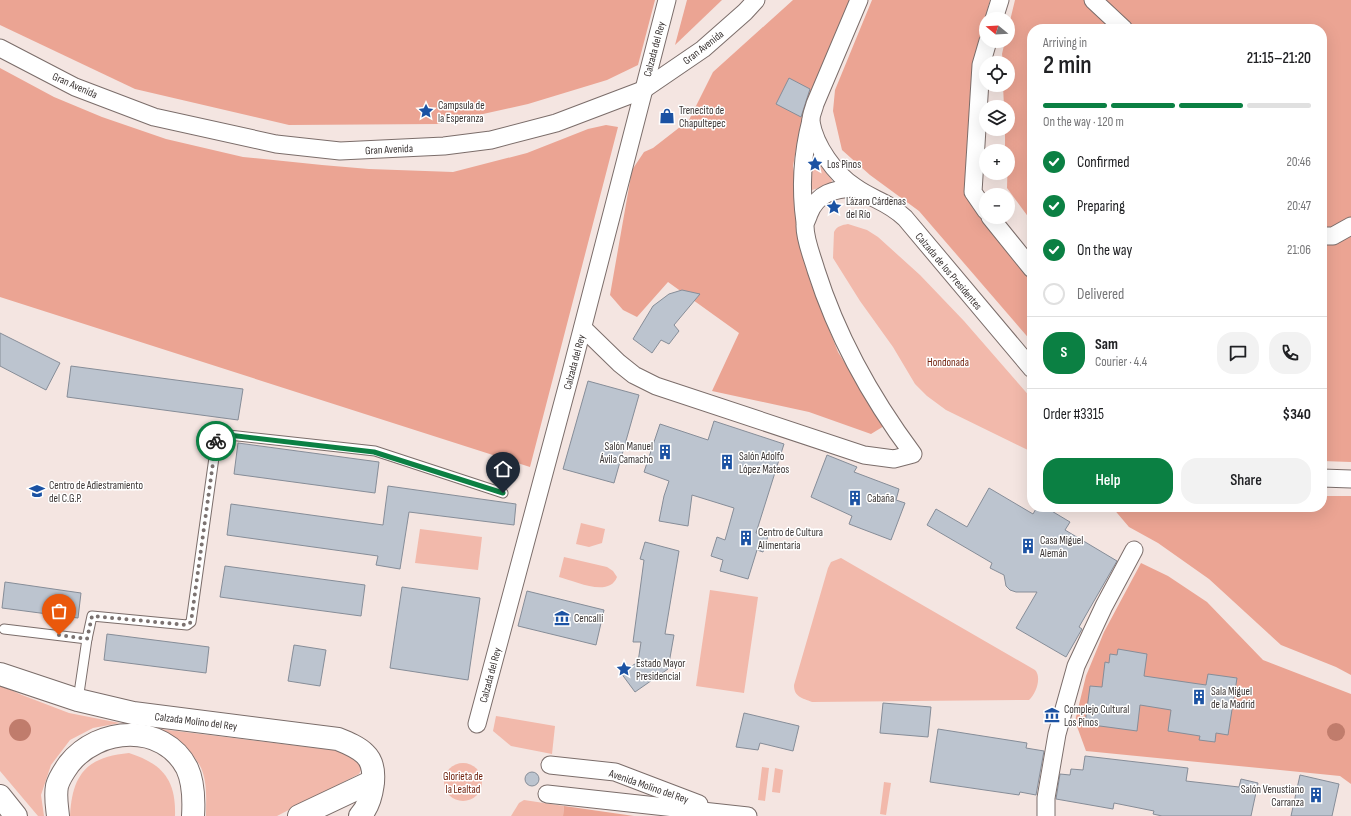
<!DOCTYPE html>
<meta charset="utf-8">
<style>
:root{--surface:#fff;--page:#f2f2f2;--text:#202124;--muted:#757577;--line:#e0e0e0;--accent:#0b8043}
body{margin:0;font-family:"Sofia Sans Condensed",sans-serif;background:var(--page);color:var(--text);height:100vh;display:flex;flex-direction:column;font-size:15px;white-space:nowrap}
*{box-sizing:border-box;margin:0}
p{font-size:13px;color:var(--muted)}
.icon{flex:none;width:22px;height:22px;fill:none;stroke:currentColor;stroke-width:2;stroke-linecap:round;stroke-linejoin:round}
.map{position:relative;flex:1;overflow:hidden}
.details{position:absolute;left:1027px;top:24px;width:300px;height:488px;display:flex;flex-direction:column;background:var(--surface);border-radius:16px;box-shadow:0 4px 16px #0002}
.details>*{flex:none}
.needle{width:26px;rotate:288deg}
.fabs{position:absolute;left:979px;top:12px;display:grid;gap:8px}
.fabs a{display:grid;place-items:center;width:36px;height:36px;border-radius:50%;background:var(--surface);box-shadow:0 4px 16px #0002;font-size:20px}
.pin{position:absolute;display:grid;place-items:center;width:34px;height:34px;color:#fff;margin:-41px -17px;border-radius:50% 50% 50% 0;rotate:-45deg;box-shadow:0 0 4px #0007}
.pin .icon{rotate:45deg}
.courier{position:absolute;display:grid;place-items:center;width:40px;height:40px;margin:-20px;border:3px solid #0b8043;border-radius:50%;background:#fff;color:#222;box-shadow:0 1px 5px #0007}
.overview em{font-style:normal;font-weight:600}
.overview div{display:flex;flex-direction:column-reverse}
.overview{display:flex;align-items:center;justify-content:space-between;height:68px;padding:0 16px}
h1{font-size:26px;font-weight:600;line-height:30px}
.bar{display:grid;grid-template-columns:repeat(4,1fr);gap:6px 4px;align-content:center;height:48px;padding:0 16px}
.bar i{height:5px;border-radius:3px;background:var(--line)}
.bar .current{background:var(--accent)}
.bar p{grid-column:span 4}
.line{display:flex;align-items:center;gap:10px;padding:0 16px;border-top:1px solid var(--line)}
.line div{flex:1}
.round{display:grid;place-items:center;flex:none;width:42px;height:42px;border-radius:16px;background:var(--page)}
ol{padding:0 16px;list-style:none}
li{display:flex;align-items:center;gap:12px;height:44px}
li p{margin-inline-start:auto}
li .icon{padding:4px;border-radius:50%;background:var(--accent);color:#fff;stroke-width:4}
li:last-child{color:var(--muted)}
li i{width:22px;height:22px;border:2px solid var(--line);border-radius:50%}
.button{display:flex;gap:8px;margin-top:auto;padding:8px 16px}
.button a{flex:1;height:46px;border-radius:16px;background:var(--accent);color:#fff;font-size:16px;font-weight:600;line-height:46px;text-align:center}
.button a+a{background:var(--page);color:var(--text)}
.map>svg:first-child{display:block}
.green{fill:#f2b9ab}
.forest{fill:#eba493}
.water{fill:#c07c6c}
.building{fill:#bcc4cf;stroke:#868d98}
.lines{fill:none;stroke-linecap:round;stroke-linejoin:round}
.lane-casing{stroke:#7b6d6a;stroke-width:11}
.street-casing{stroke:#7b6d6a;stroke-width:19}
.secondary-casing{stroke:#7b6d6a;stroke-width:24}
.lane{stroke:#fff;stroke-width:9}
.street{stroke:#fff;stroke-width:17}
.secondary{stroke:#fff;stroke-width:22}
.done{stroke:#7b7270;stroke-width:4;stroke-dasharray:0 7.2}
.route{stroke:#0b8043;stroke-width:5}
.labels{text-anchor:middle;stroke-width:3;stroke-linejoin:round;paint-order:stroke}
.street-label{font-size:11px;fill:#3a3433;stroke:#fff}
.poi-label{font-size:11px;fill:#3a3433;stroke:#fff;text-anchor:start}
.park-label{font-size:11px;fill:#6e1d09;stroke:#fff}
</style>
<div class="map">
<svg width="1351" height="816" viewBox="0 0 1351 816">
<rect width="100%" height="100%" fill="#f4e5e1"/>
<!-- green -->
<g class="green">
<path d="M814,157L832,180L831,184L809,191L811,158Z"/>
<path d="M848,224L867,230L878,237L920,275L964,321L1032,399V452L946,410L927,396L915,384L893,347L860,301L833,258L834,232C837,226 842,225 848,224Z"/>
<path d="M581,523L605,529L602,543L589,547L576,544Z"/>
<path d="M420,529L482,537L478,570L415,563Z"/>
<path d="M564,557L607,567L613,571L617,577C609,598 575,581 559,577Z"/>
<path d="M841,558L1035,670C1042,677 1036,694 1029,700L812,702C802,698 794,697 794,685L828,568L831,562Z"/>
<path d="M710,590L758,597L744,693L696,686Z"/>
<path d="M0,685L22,695L69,713L120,723L93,728L70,740L51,765L41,795L44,816H38L0,771Z"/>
<path d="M496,716L555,726L552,754L511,746L493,731Z"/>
<path d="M160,729L341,751L358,763L362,768L359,774L277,816H206C206,800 208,779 199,764C190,749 173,739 160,729Z"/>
<path d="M129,753C163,764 176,780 175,816H70C72,774 87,757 129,753Z"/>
<circle cx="463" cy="782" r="19"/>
<path d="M762,767L769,768L765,801L758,800Z"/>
<path d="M775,768L783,770L780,793L772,792Z"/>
<path d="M884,782L891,783L886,815L880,814Z"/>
<path d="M524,800L564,806L563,816H511L519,803Z"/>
</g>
<!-- forest -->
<g class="forest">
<path d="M0,0H655L638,65L607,80L528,104L438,124L289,125L135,89L0,25Z"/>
<path d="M687,0H722L675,45Z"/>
<path d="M793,0H852L800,127L793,166L810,281L838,352L884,426L871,434L809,412L712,391L739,333L668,282L637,317L623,310L610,295L632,170L644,152L653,148L689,120L713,72Z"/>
<path d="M872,0H990L980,37L968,190L1032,272V342L919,211L870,175L842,150L833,111L835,90Z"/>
<path d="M1015,0H1351V462L1322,461V29H1032V222L1007,188L1008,151H1005V129H1008V107H1004L1003,85H1008V63H1003L1002,54L1005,41H1008V29Z"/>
<path d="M0,68L54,97L102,117L166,139L243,157L322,165L369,169L453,172L527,153L588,129L606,125L618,127L530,467L0,297Z"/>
<path d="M1322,496H1351V675L1336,667L1281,645L1209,579L1158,543L1129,527L1112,507H1322Z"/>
<path d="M1141,563L1168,576L1207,602L1263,660L1351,694V784L1340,776L1086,751L1075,721L1086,676L1104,632Z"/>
<path d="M564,806L634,816H563Z"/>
</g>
<!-- water -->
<g class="water">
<circle cx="20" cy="730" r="11"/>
<circle cx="1336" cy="732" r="9"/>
</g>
<!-- building -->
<g class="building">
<path d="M789,78L810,89L801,117L776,104Z"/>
<path d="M682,290L700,294L674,325L679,331L669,344L661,340L652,353L633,339L653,306L669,294Z"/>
<path d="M0,333L60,363L46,390L0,366Z"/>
<path d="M71,366L243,389L238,420L67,397Z"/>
<path d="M588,381L639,395L614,483L563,469Z"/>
<path d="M714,421L784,444L756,533L768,536L763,552L757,550L748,579L720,571L723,560L711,556L717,537L725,540L734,508L692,495L688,526L659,521L664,496L669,481L644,472L660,424L708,440Z"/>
<path d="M238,443L379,462L375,493L234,474Z"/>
<path d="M827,455L857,467L854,472L899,489L896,500L905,503L891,540L849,524L852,516L811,497Z"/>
<path d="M388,486L516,504L514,525L409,512L400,569L376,565L378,556L227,535L231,504L383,525Z"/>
<path d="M989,488L1033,514L1037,507H1045L1070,522L1065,530L1117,561L1079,627L1082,629L1066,657L1016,628L1037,592H1016L1010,590L1006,586L1004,575L990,568L992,563L927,525L936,509L967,527Z"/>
<path d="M645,542L679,551L665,634L674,635L668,669L635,692L621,673L638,662L641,642H633L644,560L640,559Z"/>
<path d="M225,566L365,585L361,616L220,597Z"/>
<path d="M5,582L81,593L78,618L2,608Z"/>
<path d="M402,587L480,598L468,680L390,668Z"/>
<path d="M527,591L604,610L596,645L518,626Z"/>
<path d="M107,634L209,647L206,673L104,660Z"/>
<path d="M294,645L326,650L320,686L288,681Z"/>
<path d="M1118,649L1147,654L1144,676L1206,685L1208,674L1237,678L1228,735L1216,733L1215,742L1199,740L1200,736L1168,731L1171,710L1140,705L1137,731L1085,724L1090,686L1102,687L1105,662L1109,663L1110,654L1117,655Z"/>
<path d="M883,703L931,707L928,737L880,733Z"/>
<path d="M744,713L799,726L793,751L760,743L758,750L736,747Z"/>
<path d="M938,729L1027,743L1026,748L1044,751L1036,795L1020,792L1019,795L930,782Z"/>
<path d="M1085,756L1188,768L1186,781L1239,787L1241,779L1258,783L1251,816H1162L1153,814L1154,811L1114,803L1113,809L1056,799L1060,774L1070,775L1071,769L1083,770Z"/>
<circle cx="532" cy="779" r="7"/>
<path d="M1300,775L1339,784L1332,816H1291Z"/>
</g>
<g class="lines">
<defs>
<g id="lane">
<path d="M4,629L87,639"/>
<path d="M78,700L87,639L92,616L187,625L191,622L217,436L220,434L375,451L503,493"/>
</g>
<g id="street">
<path d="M859,0L815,104C814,109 810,117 811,122C815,146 835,174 855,187C873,200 887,201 905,218L1032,369"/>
<path d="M1093,0L1124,29"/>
<path d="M994,19L1000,0"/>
<path d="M0,48L75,87L154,117L276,144L340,151L444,146L491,140L556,123L643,90L703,49L745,12L756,0"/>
<path d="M986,211L973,192L981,65L988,41"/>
<path d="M990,217L1032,269"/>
<path d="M805,222C800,187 802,155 811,120"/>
<path d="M1322,236H1333L1351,226"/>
<path d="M583,328L619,363L634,375L656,386L864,455L894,459L913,454C872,399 837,336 816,270C812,256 805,240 805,226C805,222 808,218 809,214C817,193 834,189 855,188"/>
<path d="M1322,478L1351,479"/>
<path d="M477,724L570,376L667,0"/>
<path d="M550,765L615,772L699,804"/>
<path d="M547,794L748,816"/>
<path d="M1046,816V798L1057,734L1076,666L1104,606L1134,550"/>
</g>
<g id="secondary">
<path d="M0,674L78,700L133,713L338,739C348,743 358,747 365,754C380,768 372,803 360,816"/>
<path d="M0,796L16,816"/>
<path d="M58,816C57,806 55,796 57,786C59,778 64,771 69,764C98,727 163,722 187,768C194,783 194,800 193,816"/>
<path d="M299,816L373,781"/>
</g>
</defs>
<!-- lane casing -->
<use href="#lane" class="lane-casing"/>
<!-- street casing -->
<use href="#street" class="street-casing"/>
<!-- secondary casing -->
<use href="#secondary" class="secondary-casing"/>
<!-- lane -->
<use href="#lane" class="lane"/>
<!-- street -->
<use href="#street" class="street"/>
<!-- secondary -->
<use href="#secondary" class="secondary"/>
</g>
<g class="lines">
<!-- done -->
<path class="done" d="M59,635L87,639L92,616L187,625L191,622L216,441"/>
<!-- route -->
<path class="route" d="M216,441L217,436L220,434L374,452L503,493"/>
</g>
<!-- icons -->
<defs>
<symbol id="sight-bare" viewBox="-9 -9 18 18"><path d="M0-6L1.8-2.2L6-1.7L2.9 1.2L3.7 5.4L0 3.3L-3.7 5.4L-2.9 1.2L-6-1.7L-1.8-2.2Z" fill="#1b52a3" stroke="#fff" stroke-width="2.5" paint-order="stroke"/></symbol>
<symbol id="shop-bare" viewBox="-9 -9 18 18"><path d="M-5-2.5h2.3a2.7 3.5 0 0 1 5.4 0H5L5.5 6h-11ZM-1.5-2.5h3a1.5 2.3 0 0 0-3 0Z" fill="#1b52a3" stroke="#fff" stroke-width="2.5" paint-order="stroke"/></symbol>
<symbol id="building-bare" viewBox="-9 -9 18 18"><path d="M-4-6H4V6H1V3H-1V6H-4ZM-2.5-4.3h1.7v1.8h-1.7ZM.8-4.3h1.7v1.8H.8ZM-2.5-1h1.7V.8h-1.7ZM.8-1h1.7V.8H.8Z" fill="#1b52a3" stroke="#fff" stroke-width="2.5" paint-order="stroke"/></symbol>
<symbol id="school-bare" viewBox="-9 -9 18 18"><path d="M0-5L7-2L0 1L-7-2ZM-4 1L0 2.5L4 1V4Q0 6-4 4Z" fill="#1b52a3" stroke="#fff" stroke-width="2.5" paint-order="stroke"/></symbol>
<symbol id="museum-bare" viewBox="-9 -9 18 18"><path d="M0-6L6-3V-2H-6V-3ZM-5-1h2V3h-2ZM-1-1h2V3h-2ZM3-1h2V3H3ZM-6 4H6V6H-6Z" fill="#1b52a3" stroke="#fff" stroke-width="2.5" paint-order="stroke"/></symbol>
</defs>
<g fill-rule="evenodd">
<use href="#sight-bare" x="415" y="100" width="22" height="22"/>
<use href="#shop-bare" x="656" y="105" width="22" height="22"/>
<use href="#sight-bare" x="804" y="153" width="22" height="22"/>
<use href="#sight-bare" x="823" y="196" width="22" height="22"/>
<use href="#building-bare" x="654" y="441" width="22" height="22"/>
<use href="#building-bare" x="716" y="451" width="22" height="22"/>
<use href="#school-bare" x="26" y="480" width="22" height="22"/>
<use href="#building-bare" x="844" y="487" width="22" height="22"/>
<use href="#building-bare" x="735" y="527" width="22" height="22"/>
<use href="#building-bare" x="1017" y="535" width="22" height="22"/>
<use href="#museum-bare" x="551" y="607" width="22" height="22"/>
<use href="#sight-bare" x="613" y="658" width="22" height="22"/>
<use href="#building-bare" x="1188" y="686" width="22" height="22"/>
<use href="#museum-bare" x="1041" y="704" width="22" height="22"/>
<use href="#building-bare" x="1305" y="784" width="22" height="22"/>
</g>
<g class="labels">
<!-- street labels -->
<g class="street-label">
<text transform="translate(703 47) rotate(-38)" y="4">Gran Avenida</text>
<text transform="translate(654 49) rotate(-75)" y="4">Calzada del Rey</text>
<text transform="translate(75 85) rotate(24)" y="4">Gran Avenida</text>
<text transform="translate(389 149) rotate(-3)" y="4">Gran Avenida</text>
<text transform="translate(949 271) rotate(50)" y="4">Calzada de los Presidentes</text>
<text transform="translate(574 362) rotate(-75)" y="4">Calzada del Rey</text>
<text transform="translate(490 675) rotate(-75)" y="4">Calzada del Rey</text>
<text transform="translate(196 721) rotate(7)" y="4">Calzada Molino del Rey</text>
<text transform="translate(649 786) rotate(19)" y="4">Avenida Molino del Rey</text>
</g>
<!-- poi labels -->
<g class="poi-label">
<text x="438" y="109">Campsula de<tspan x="438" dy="13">la Esperanza</tspan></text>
<text x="679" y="114">Trenecito de<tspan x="679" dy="13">Chapultepec</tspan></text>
<text x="827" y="168">Los Pinos</text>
<text x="846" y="205">Lázaro Cárdenas<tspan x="846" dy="13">del Río</tspan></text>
<text x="653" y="450" text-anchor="end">Salón Manuel<tspan x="653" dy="13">Ávila Camacho</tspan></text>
<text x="739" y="460">Salón Adolfo<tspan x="739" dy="13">López Mateos</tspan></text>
<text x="49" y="489">Centro de Adiestramiento<tspan x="49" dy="13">del C.G.P.</tspan></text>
<text x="867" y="502">Cabaña</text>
<text x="758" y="536">Centro de Cultura<tspan x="758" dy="13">Alimentaria</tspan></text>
<text x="1040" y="544">Casa Miguel<tspan x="1040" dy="13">Alemán</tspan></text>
<text x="574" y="622">Cencalli</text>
<text x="636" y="667">Estado Mayor<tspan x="636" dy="13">Presidencial</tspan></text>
<text x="1211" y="695">Sala Miguel<tspan x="1211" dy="13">de la Madrid</tspan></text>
<text x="1064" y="713">Complejo Cultural<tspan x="1064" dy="13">Los Pinos</tspan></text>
<text x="1304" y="793" text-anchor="end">Salón Venustiano<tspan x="1304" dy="13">Carranza</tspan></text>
</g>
<!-- park labels -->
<g class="park-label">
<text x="948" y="366">Hondonada</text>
<text x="463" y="780">Glorieta de<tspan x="463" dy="13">la Lealtad</tspan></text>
</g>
</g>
</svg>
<div class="fabs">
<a><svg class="needle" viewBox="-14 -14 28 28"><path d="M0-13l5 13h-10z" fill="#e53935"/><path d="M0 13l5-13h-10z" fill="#757577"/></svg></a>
<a><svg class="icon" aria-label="locate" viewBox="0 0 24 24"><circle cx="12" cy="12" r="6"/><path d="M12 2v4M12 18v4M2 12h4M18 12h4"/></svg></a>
<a><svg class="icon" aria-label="layers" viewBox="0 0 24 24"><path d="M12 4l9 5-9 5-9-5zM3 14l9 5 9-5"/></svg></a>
<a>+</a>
<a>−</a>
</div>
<div class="pin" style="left:59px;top:635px;background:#ea580c"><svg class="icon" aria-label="bag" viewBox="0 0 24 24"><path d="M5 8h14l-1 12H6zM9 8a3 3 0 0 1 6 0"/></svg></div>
<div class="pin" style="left:503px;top:493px;background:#1f2937"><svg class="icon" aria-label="home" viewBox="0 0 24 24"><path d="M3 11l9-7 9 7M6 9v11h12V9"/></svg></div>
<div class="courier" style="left:216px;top:441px"><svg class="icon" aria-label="bike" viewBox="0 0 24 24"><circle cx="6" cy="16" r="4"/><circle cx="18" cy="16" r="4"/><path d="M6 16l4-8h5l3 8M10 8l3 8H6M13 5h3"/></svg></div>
<section class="details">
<div class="overview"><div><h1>2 min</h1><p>Arriving in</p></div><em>21:15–21:20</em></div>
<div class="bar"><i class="current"></i><i class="current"></i><i class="current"></i><i></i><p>On the way · 120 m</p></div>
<ol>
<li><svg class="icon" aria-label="check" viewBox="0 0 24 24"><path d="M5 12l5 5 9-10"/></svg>Confirmed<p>20:46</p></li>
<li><svg class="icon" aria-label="check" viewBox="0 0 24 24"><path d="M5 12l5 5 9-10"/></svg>Preparing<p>20:47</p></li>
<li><svg class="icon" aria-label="check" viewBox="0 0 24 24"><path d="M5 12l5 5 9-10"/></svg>On the way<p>21:06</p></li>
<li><i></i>Delivered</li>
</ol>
<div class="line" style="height:72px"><b class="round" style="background:var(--accent);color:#fff">S</b><div><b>Sam</b><p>Courier · 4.4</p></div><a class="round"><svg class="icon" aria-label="chat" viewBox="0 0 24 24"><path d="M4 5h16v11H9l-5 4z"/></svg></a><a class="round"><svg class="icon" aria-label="phone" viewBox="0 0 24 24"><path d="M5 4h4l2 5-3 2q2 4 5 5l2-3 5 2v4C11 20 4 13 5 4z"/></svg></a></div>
<div class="line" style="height:52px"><div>Order #3315</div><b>$340</b></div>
<div class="button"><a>Help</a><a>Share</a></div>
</section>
</div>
